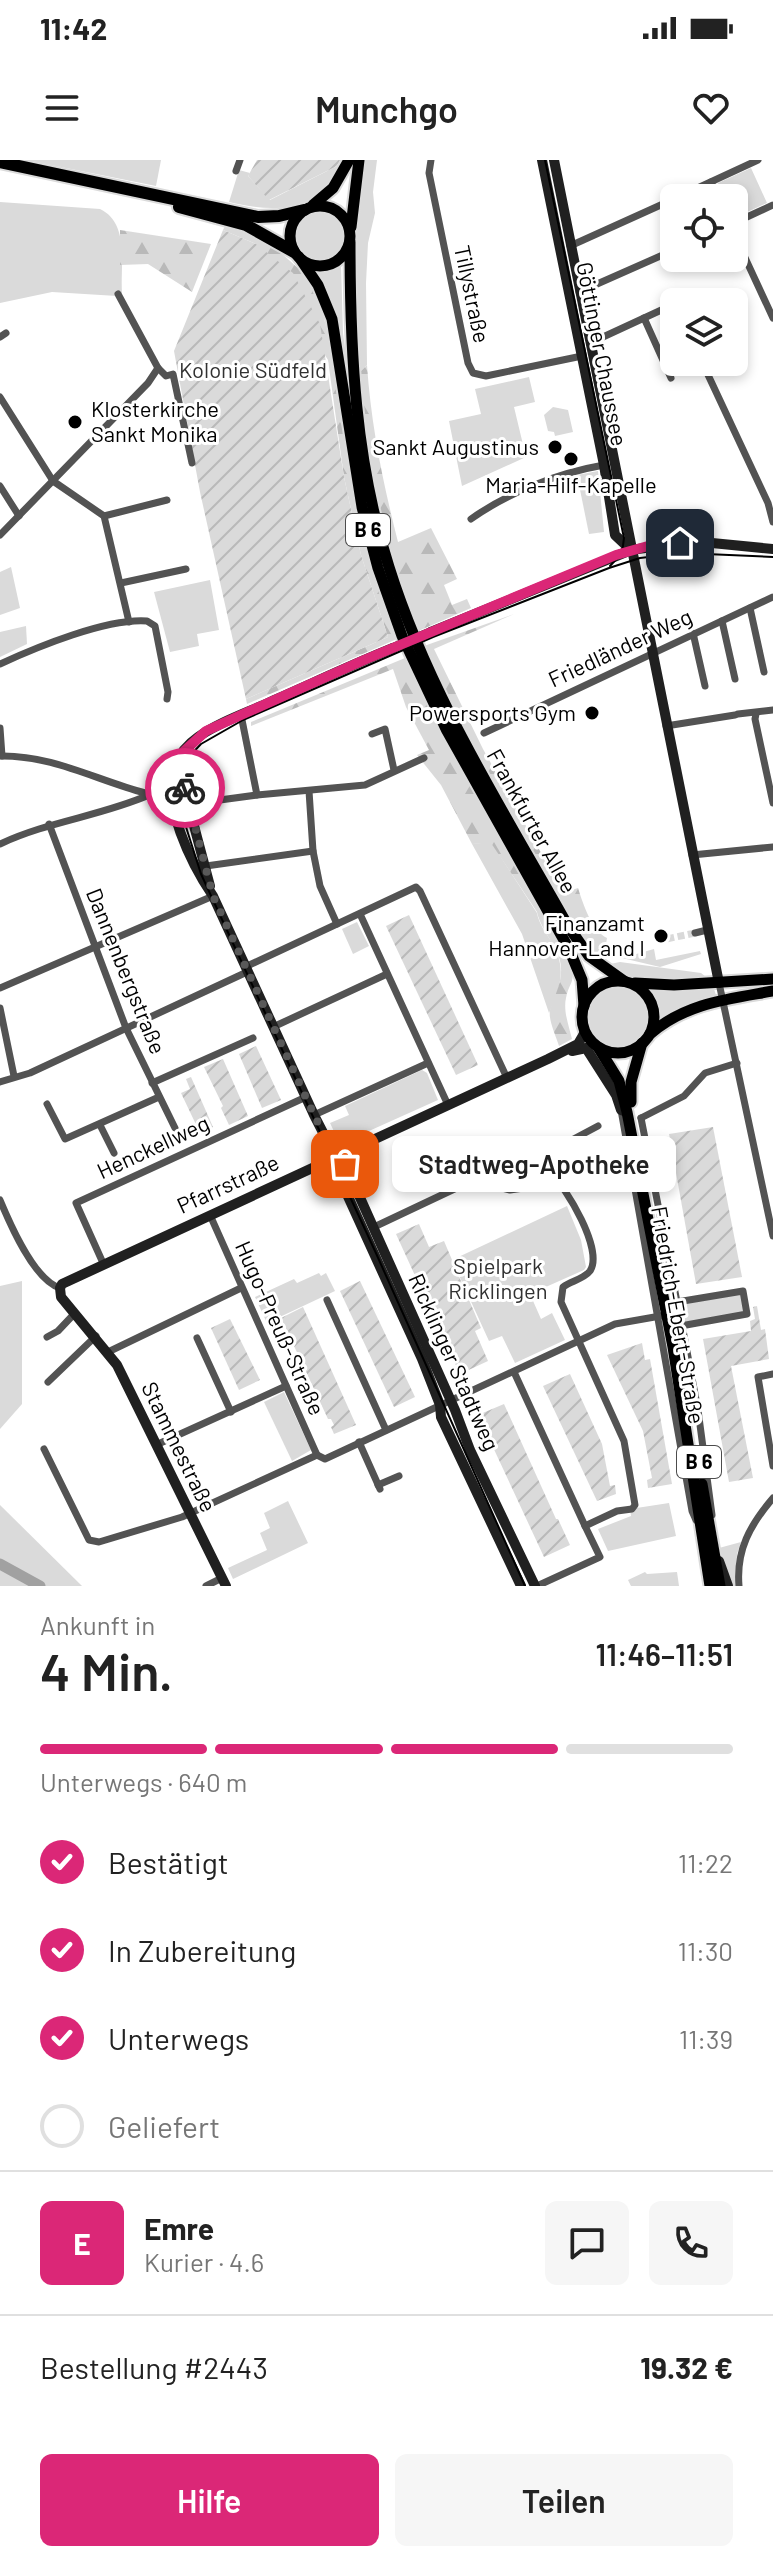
<!DOCTYPE html>
<html lang="de">
<meta charset="utf-8">
<style>
:root{--surface:#fff;--page:#f6f6f6;--text:#222;--muted:#767676;--line:#e0e0e0;--accent:#db2777}
body{margin:0;font-family:Barlow,sans-serif;background:var(--page);color:var(--text);height:100vh;display:flex;flex-direction:column;font-size:30px;white-space:nowrap}
*{box-sizing:border-box;margin:0}
p{font-size:26px;color:var(--muted)}
.icon{flex:none;width:44px;height:44px;fill:none;stroke:currentColor;stroke-width:2;stroke-linecap:round;stroke-linejoin:round}
.map{position:relative;height:1426px;overflow:hidden}
.drawer{display:flex;flex-direction:column;background:var(--surface);flex:1}
.drawer>*{flex:none}
.fabs{position:absolute;left:660px;top:24px;display:grid;gap:16px}
.fabs a{display:grid;place-items:center;width:88px;height:88px;border-radius:12px;background:var(--surface);box-shadow:0 4px 12px #0003;font-size:40px}
.pin{position:absolute;display:grid;place-items:center;width:68px;height:68px;color:#fff;margin:-34px;border-radius:16px;box-shadow:0 4px 12px #0006}
.courier{position:absolute;display:grid;place-items:center;width:80px;height:80px;margin:-40px;border:6px solid #db2777;border-radius:50%;background:#fff;color:#222;box-shadow:0 2px 10px #0007}
.bubble{position:absolute;height:56px;border-radius:12px;background:var(--surface);box-shadow:0 4px 12px #0003;font-size:26px;font-weight:600;line-height:56px;text-align:center}
.headline em{font-style:normal;font-weight:600}
.headline div{display:flex;flex-direction:column-reverse}
.headline{display:flex;align-items:center;justify-content:space-between;height:136px;padding:0 40px}
h1{font-size:52px;font-weight:600;line-height:60px}
.bar{display:grid;grid-template-columns:repeat(4,1fr);gap:12px 8px;align-content:center;height:96px;padding:0 40px}
.bar i{height:10px;border-radius:6px;background:var(--line)}
.bar .selected{background:var(--accent)}
.bar p{grid-column:span 4}
.line{display:flex;align-items:center;gap:20px;padding:0 40px;border-top:2px solid var(--line)}
.line div{flex:1}
.round{display:grid;place-items:center;flex:none;width:84px;height:84px;border-radius:12px;background:var(--page)}
ol{padding:0 40px;list-style:none}
li{display:flex;align-items:center;gap:24px;height:88px}
li p{margin-inline-start:auto}
li .icon{padding:8px;border-radius:50%;background:var(--accent);color:#fff;stroke-width:4}
li:last-child{color:var(--muted)}
li i{width:44px;height:44px;border:4px solid var(--line);border-radius:50%}
.primary-button{display:flex;gap:16px;margin-top:auto;padding:16px 40px}
.primary-button a{flex:1;height:92px;border-radius:12px;background:var(--accent);color:#fff;font-size:32px;font-weight:600;line-height:92px;text-align:center}
.primary-button a+a{background:var(--page);color:var(--text)}
.status{display:flex;justify-content:space-between;align-items:center;height:56px;padding:0 40px;background:var(--surface);direction:ltr}
.status svg{height:22px;fill:currentColor}
header{display:flex;justify-content:space-between;align-items:center;height:104px;padding:0 40px;background:var(--surface);font-size:36px;font-weight:600}
.map>svg:first-child{display:block}
.green{fill:#dadada}
.forest{fill:url(#forest-firs)}
.garden{fill:url(#garden-furrows)}
.lines{fill:none;stroke-linecap:round;stroke-linejoin:round}
.river{stroke:#a1a1a1;stroke-width:11}
.street-tunnel{stroke:#d9d9d9;stroke-width:7;stroke-dasharray:7 3.5;stroke-linecap:butt}
.primary-casing{stroke:#dbdbdb;stroke-width:15}
.highway-casing{stroke:#dbdbdb;stroke-width:16}
.street{stroke:#535353;stroke-width:7}
.secondary{stroke:#202020;stroke-width:10}
.primary{stroke:#000;stroke-width:11}
.highway{stroke:#000;stroke-width:12}
.tram{stroke:#000;stroke-width:2}
.secondary-bridge{stroke:#202020;stroke-width:10}
.done{stroke:#595959;stroke-width:8;stroke-dasharray:0 14.4}
.route{stroke:#db2777;stroke-width:10}
.poi-dot{fill:#000;stroke:#fff;stroke-width:3}
.labels{text-anchor:middle;stroke-width:6;stroke-linejoin:round;paint-order:stroke}
.shield{fill:#fff;stroke:#4c4c4c;stroke-width:2}
.shield-label{font-size:20px;font-weight:bold;fill:#000}
.street-label{font-size:22px;fill:#000;stroke:#fff}
.park-label{font-size:22px;fill:#313131;stroke:#fff}
.poi-label{font-size:22px;fill:#000;stroke:#fff;text-anchor:end}
</style>
<div class="status"><b>11:42</b><svg viewBox="0 0 49 12"><path d="M0 12V9h3v3zM5 12V6h3v6zM10 12V3h3v9zM15 12V0h3v12zM26 1h20v11H26zM47 4h2v5h-2z"/></svg></div>
<header><svg class="icon" aria-label="menu" viewBox="0 0 24 24"><path d="M4 6h16M4 12h16M4 18h16"/></svg>Munchgo<svg class="icon" aria-label="heart" viewBox="0 0 24 24"><path d="M12 20l-8-8c-3-5 5-10 8-4 3-6 11-1 8 4z"/></svg></header>
<div class="map">
<svg width="773" height="1426" viewBox="0 0 773 1426">
<defs>
<pattern id="forest-firs" width="22" height="20" patternUnits="userSpaceOnUse" patternTransform="scale(2)"><rect width="22" height="20" fill="#dadada"/><path d="M5 1l3.5 6h-7zM16 11l3.5 6h-7z" fill="#b9b9b9"/></pattern>
<pattern id="garden-furrows" width="10" height="10" patternUnits="userSpaceOnUse" patternTransform="scale(2)"><rect width="10" height="10" fill="#dadada"/><path d="M-1 1l2-2M0 10L10 0M9 11l2-2" fill="none" stroke="#b9b9b9"/></pattern>
</defs>
<rect width="100%" height="100%" fill="#fff"/>
<!-- green -->
<g class="green">
<path d="M26,0H161L156,26Z"/>
<path d="M340,0H344C340,7 336,16 331,23C308,55 261,50 229,42L239,10L250,13L248,16L270,40L337,6Z"/>
<path d="M365,0H377L373,32L375,53L368,83L366,123L367,205L358,214C356,143 352,70 365,0Z"/>
<path d="M751,8L767,43L734,58V38H725L718,23Z"/>
<path d="M0,42L100,49C130,63 120,106 122,133L117,136L52,132L0,143Z"/>
<circle cx="319" cy="75" r="26"/>
<path d="M341,102L343,173L347,202L344,203L311,108L325,113L334,110L335,105Z"/>
<path d="M529,217L535,242L514,247L526,297L462,326L449,261L481,254L475,229Z"/>
<path d="M553,247L568,250L573,272L555,276L554,272L548,271L544,255Z"/>
<path d="M598,311L604,372L589,374L577,315Z"/>
<path d="M11,407L20,448L0,455V412Z"/>
<path d="M210,420L219,470L197,474L199,486L170,492L154,432Z"/>
<path d="M26,466L27,484L0,497V472Z"/>
<path d="M491,682L537,753C539,764 545,771 551,781C567,807 561,826 549,853L522,774L472,684Z"/>
<path d="M357,762L369,786L353,794L342,769Z"/>
<path d="M654,789L656,800L700,791L701,794L660,807L622,798Z"/>
<path d="M620,802L701,813L706,817L701,819C667,820 635,824 605,805Z"/>
<circle cx="618" cy="856" r="31"/>
<path d="M708,827L714,829L716,835L671,852L661,862L658,860L655,841L647,829Z"/>
<path d="M422,910L427,913L438,940L340,984L330,963L349,955L345,946Z"/>
<path d="M567,1046L581,1080L586,1107L584,1110L530,1134L541,1159L552,1153L565,1180L515,1203L502,1176L489,1181L452,1100Z"/>
<path d="M319,1113L321,1116L326,1113L335,1131L267,1163L255,1137L294,1119L297,1123Z"/>
<path d="M22,1121V1244L0,1269V1126Z"/>
<path d="M741,1133L744,1152L684,1163L680,1144Z"/>
<path d="M284,1232L311,1290L292,1301L264,1242Z"/>
<path d="M288,1341L308,1383L233,1419L228,1408L267,1390L260,1373L270,1368L264,1353Z"/>
<path d="M669,1343L676,1376L608,1391L598,1369L631,1356L630,1349Z"/>
<path d="M0,1345L82,1426H0Z"/>
<path d="M741,1382L737,1394L736,1426H730L719,1388Z"/>
<path d="M645,1412L647,1414L677,1412L679,1426H631L628,1420Z"/>
</g>
<!-- forest -->
<g class="forest">
<path d="M225,66L249,74L279,91L300,110L316,133L322,149L329,180L357,348L397,479L247,544L246,539L388,477L361,395L344,317L328,200L256,84L223,70Z"/>
<path d="M120,70L211,84L192,132L148,104L120,105Z"/>
<path d="M367,205C371,265 383,323 398,382L431,368L457,419L444,425L452,445L467,439L471,448L416,472L393,406L378,352L358,214Z"/>
<path d="M514,454L434,489L483,589L554,716L563,712L572,730L578,728C583,744 592,771 607,778L605,790L592,794L581,781L474,589L424,486Z"/>
<path d="M405,498L442,573L571,805C576,823 569,822 566,838C563,851 569,866 572,879L559,886C556,876 548,860 550,850C554,836 562,824 561,808C561,789 541,772 537,752L491,683L472,684L441,625L417,595L429,590L406,547L393,509L251,566V562Z"/>
</g>
<!-- garden -->
<g class="garden">
<path d="M257,0H340L337,6L269,40L248,16Z"/>
<path d="M223,70L256,84L293,113L320,164L344,317L361,395L388,477L246,539L200,332L174,191Z"/>
<path d="M409,755L478,905L456,915L386,766Z"/>
<path d="M256,886L281,940L262,948L239,894Z"/>
<path d="M223,899L248,956L229,965L221,948L223,946L204,907Z"/>
<path d="M191,917L213,967L200,973L181,933L190,929L186,919Z"/>
<path d="M713,967L742,1117L696,1124L669,974Z"/>
<path d="M419,1064L429,1087L444,1081L481,1168L475,1171L488,1201L460,1214L396,1074Z"/>
<path d="M360,1121L415,1237L394,1247L340,1131Z"/>
<path d="M757,1146L761,1170L765,1169L769,1199L731,1206L753,1318L729,1322L703,1179L751,1171L750,1161L755,1159L753,1147Z"/>
<path d="M303,1147L356,1265L334,1274L331,1267L334,1265L331,1259H328L281,1158Z"/>
<path d="M230,1159L260,1220L239,1230L211,1168Z"/>
<path d="M642,1183L645,1200L650,1199L672,1324L648,1328L647,1320L652,1318L643,1271L607,1195Z"/>
<path d="M570,1214L602,1284L610,1326L615,1325L616,1334L597,1341L543,1226Z"/>
<path d="M504,1244L556,1359H558L570,1385L544,1397L478,1255Z"/>
</g>
<g class="lines">
<!-- river -->
<path class="river" d="M0,1404L40,1426"/>
<!-- street-tunnel -->
<path class="street-tunnel" d="M657,781L695,773"/>
<defs>
<g id="primary">
<path d="M313,45L333,28L349,0"/>
<circle cx="320" cy="76" r="30"/>
<path d="M351,67L359,0"/>
<path d="M350,82C350,192 355,302 389,407C429,535 503,650 568,766L589,796L624,821"/>
<path d="M299,97L318,125L332,159L362,347L378,408L402,476L446,569L569,789L582,820L584,846"/>
<circle cx="618" cy="857" r="36"/>
<path d="M635,823L674,825L773,819"/>
<path d="M650,874C686,843 728,839 773,831"/>
<path d="M598,887L619,921L627,952L673,1187L710,1426"/>
<path d="M631,942V922L642,883"/>
<path d="M702,1324L720,1426"/>
</g>
<g id="highway">
<path d="M0,2L258,57L279,56L304,50"/>
<path d="M179,47L246,65L294,92"/>
</g>
</defs>
<!-- primary casing -->
<use href="#primary" class="primary-casing"/>
<!-- highway casing -->
<use href="#highway" class="highway-casing"/>
<!-- street -->
<g class="street">
<path d="M431,0L429,13L468,203L473,213L486,216L582,196"/>
<path d="M236,11L240,0"/>
<path d="M711,22L718,38"/>
<path d="M676,38L758,0"/>
<path d="M734,63L773,45"/>
<path d="M734,74L773,158"/>
<path d="M570,86L674,39"/>
<path d="M579,132L674,90"/>
<path d="M118,134L158,208L166,216L173,214L192,303"/>
<path d="M644,158L671,218"/>
<path d="M0,177L6,173"/>
<path d="M590,183L670,146L674,148"/>
<path d="M702,202L768,343L773,362"/>
<path d="M0,237L53,321L104,356L129,462"/>
<path d="M0,326L19,356"/>
<path d="M104,356L167,340"/>
<path d="M471,359C509,332 558,313 604,305"/>
<path d="M0,375L148,223L158,208"/>
<path d="M121,423L186,409"/>
<path d="M750,448L764,512"/>
<path d="M722,461L735,519"/>
<path d="M693,473L705,526"/>
<path d="M0,504C37,487 107,458 147,461L155,466L168,532L167,539"/>
<path d="M738,554L773,550"/>
<path d="M756,554L755,559L773,643"/>
<path d="M241,555L257,635L365,625L424,598"/>
<path d="M666,566L735,555"/>
<path d="M0,568L2,596"/>
<path d="M484,573L773,437"/>
<path d="M372,574L385,569L394,610"/>
<path d="M0,596C52,595 96,620 145,633C159,637 174,627 187,636"/>
<path d="M309,631L313,691"/>
<path d="M205,642L257,635"/>
<path d="M49,664L126,868L175,968"/>
<path d="M0,684C49,661 101,656 149,635"/>
<path d="M692,695L773,687"/>
<path d="M206,706L313,691L320,726L337,764"/>
<path d="M360,754L448,945"/>
<path d="M695,773L707,770"/>
<path d="M245,807L416,727L420,731L507,918"/>
<path d="M719,823L773,1076"/>
<path d="M0,828L213,736"/>
<path d="M0,848L14,916"/>
<path d="M273,867L387,814"/>
<path d="M0,922L30,913L247,812"/>
<path d="M152,923L253,878"/>
<path d="M47,944L65,979L159,937"/>
<path d="M621,950L692,1351L696,1360"/>
<path d="M314,955L428,903"/>
<path d="M641,958L677,1142L743,1131L747,1154L675,1167"/>
<path d="M641,958L684,936L705,913L737,903"/>
<path d="M100,965L114,993"/>
<path d="M0,1040C10,1064 34,1120 60,1128"/>
<path d="M210,1055L317,1295"/>
<path d="M374,1067L465,1024L479,1022L510,1030L530,1027L550,1012L557,993L568,982L598,966"/>
<path d="M103,1103L76,1043L306,937"/>
<path d="M327,1140L386,1270"/>
<path d="M682,1165L698,1250L712,1355"/>
<path d="M47,1177L58,1171L75,1153"/>
<path d="M197,1178L231,1252"/>
<path d="M108,1192L241,1128"/>
<path d="M514,1212L585,1366"/>
<path d="M773,1214L758,1217L773,1306"/>
<path d="M48,1222L96,1176"/>
<path d="M359,1282L380,1329"/>
<path d="M156,1285L286,1226"/>
<path d="M44,1289L89,1380L99,1382L182,1357L317,1295L325,1299L615,1164L666,1155"/>
<path d="M378,1325L399,1316"/>
<path d="M206,1426L222,1418"/>
<path d="M537,1426L600,1397L585,1366L617,1351L632,1349L635,1345L624,1281L561,1142L563,1127C571,1121 584,1119 590,1111C604,1090 566,1027 550,1012"/>
<path d="M739,1426C736,1390 750,1365 773,1338"/>
</g>
<!-- secondary -->
<g class="secondary">
<path d="M542,0L604,305L615,375L631,390"/>
<path d="M554,0L719,823"/>
<path d="M431,472L631,390L680,383H712L773,389"/>
<path d="M393,488C351,505 311,524 270,542C246,553 219,562 198,577C188,584 180,593 175,605C160,642 192,705 213,736L314,955L335,996L345,1004L455,1250L470,1290L535,1426"/>
<path d="M181,602L180,613L210,726"/>
<path d="M572,891L586,888L616,935L621,950L627,952"/>
<path d="M335,996V1008L422,1199L440,1245L441,1257L521,1426"/>
<path d="M719,1401L728,1426"/>
<path d="M226,1426L117,1205L61,1137L60,1128L62,1124L548,899L578,884L585,872"/>
</g>
<!-- primary -->
<use href="#primary" class="primary"/>
<!-- highway -->
<use href="#highway" class="highway"/>
<!-- tram -->
<g class="tram">
<path d="M545,0L624,378L622,393L610,406"/>
<path d="M525,1426L375,1091L201,714L179,645L178,615L183,603L201,584L243,560L433,477L609,408L640,398L683,393L773,397"/>
</g>
<!-- secondary-bridge -->
<path class="secondary-bridge" d="M393,488L431,472"/>
</g>
<g class="lines">
<!-- done -->
<path class="done" d="M185,628L213,736L314,955L335,996L345,1004"/>
<!-- route -->
<path class="route" d="M185,628L180,609L182,593L206,571L241,555L364,500L616,395L648,386L680,383"/>
</g>
<!-- markers -->
<g class="poi-dot">
<circle cx="75" cy="262" r="8"/>
<circle cx="555" cy="287" r="8"/>
<circle cx="571" cy="299" r="8"/>
<circle cx="592" cy="553" r="8"/>
<circle cx="661" cy="776" r="8"/>
</g>
<g class="labels">
<!-- shield labels -->
<g class="shield">
<rect x="346" y="354" width="44" height="32" rx="6"/>
<rect x="677" y="1286" width="44" height="32" rx="6"/>
</g>
<g class="shield-label">
<text x="368" y="377">B 6</text>
<text x="699" y="1309">B 6</text>
</g>
<!-- street labels -->
<g class="street-label">
<text transform="translate(472 134) rotate(78)" y="8">Tillystraße</text>
<text transform="translate(602 194) rotate(79)" y="8">Göttinger Chaussee</text>
<text transform="translate(620 488) rotate(-25)" y="8">Friedländer Weg</text>
<text transform="translate(532 661) rotate(61)" y="8">Frankfurter Allee</text>
<text transform="translate(126 811) rotate(68)" y="8">Dannenbergstraße</text>
<text transform="translate(153 987) rotate(-25)" y="8">Henckellweg</text>
<text transform="translate(228 1024) rotate(-25)" y="8">Pfarrstraße</text>
<text transform="translate(678 1155) rotate(80)" y="8">Friedrich-Ebert-Straße</text>
<text transform="translate(280 1168) rotate(66)" y="8">Hugo-Preuß-Straße</text>
<text transform="translate(454 1202) rotate(66)" y="8">Ricklinger Stadtweg</text>
<text transform="translate(179 1287) rotate(64)" y="8">Stammestraße</text>
</g>
<!-- park labels -->
<g class="park-label">
<text x="253" y="218">Kolonie Südfeld</text>
<text x="498" y="1114">Spielpark<tspan x="498" dy="25">Ricklingen</tspan></text>
</g>
<!-- poi labels -->
<g class="poi-label">
<text x="91" y="257" text-anchor="start">Klosterkirche<tspan x="91" dy="25">Sankt Monika</tspan></text>
<text x="539" y="295">Sankt Augustinus</text>
<text x="571" y="333" text-anchor="middle">Maria-Hilf-Kapelle</text>
<text x="576" y="561">Powersports Gym</text>
<text x="645" y="771">Finanzamt<tspan x="645" dy="25">Hannover-Land I</tspan></text>
</g>
</g>
</svg>
<div class="fabs">
<a><svg class="icon" aria-label="locate" viewBox="0 0 24 24"><circle cx="12" cy="12" r="6"/><path d="M12 2v4M12 18v4M2 12h4M18 12h4"/></svg></a>
<a><svg class="icon" aria-label="layers" viewBox="0 0 24 24"><path d="M12 4l9 5-9 5-9-5zM3 14l9 5 9-5"/></svg></a>
</div>
<div class="pin" style="left:345px;top:1004px;background:#ea580c"><svg class="icon" aria-label="bag" viewBox="0 0 24 24"><path d="M5 8h14l-1 12H6zM9 8a3 3 0 0 1 6 0"/></svg></div>
<div class="pin" style="left:680px;top:383px;background:#1f2937"><svg class="icon" aria-label="home" viewBox="0 0 24 24"><path d="M3 11l9-7 9 7M6 9v11h12V9"/></svg></div>
<div class="courier" style="left:185px;top:628px"><svg class="icon" aria-label="bike" viewBox="0 0 24 24"><circle cx="6" cy="16" r="4"/><circle cx="18" cy="16" r="4"/><path d="M6 16l4-8h5l3 8M10 8l3 8H6M13 5h3"/></svg></div>
<div class="bubble" style="left:392px;top:976px;width:284px">Stadtweg-Apotheke</div>
</div>
<section class="drawer">
<div class="headline"><div><h1>4 Min.</h1><p>Ankunft in</p></div><em>11:46–11:51</em></div>
<div class="bar"><i class="selected"></i><i class="selected"></i><i class="selected"></i><i></i><p>Unterwegs · 640 m</p></div>
<ol>
<li><svg class="icon" aria-label="check" viewBox="0 0 24 24"><path d="M5 12l5 5 9-10"/></svg>Bestätigt<p>11:22</p></li>
<li><svg class="icon" aria-label="check" viewBox="0 0 24 24"><path d="M5 12l5 5 9-10"/></svg>In Zubereitung<p>11:30</p></li>
<li><svg class="icon" aria-label="check" viewBox="0 0 24 24"><path d="M5 12l5 5 9-10"/></svg>Unterwegs<p>11:39</p></li>
<li><i></i>Geliefert</li>
</ol>
<div class="line" style="height:144px"><b class="round" style="background:var(--accent);color:#fff">E</b><div><b>Emre</b><p>Kurier · 4.6</p></div><a class="round"><svg class="icon" aria-label="chat" viewBox="0 0 24 24"><path d="M4 5h16v11H9l-5 4z"/></svg></a><a class="round"><svg class="icon" aria-label="phone" viewBox="0 0 24 24"><path d="M5 4h4l2 5-3 2q2 4 5 5l2-3 5 2v4C11 20 4 13 5 4z"/></svg></a></div>
<div class="line" style="height:104px"><div>Bestellung #2443</div><b>19.32 €</b></div>
<div class="primary-button"><a>Hilfe</a><a>Teilen</a></div>
</section>
